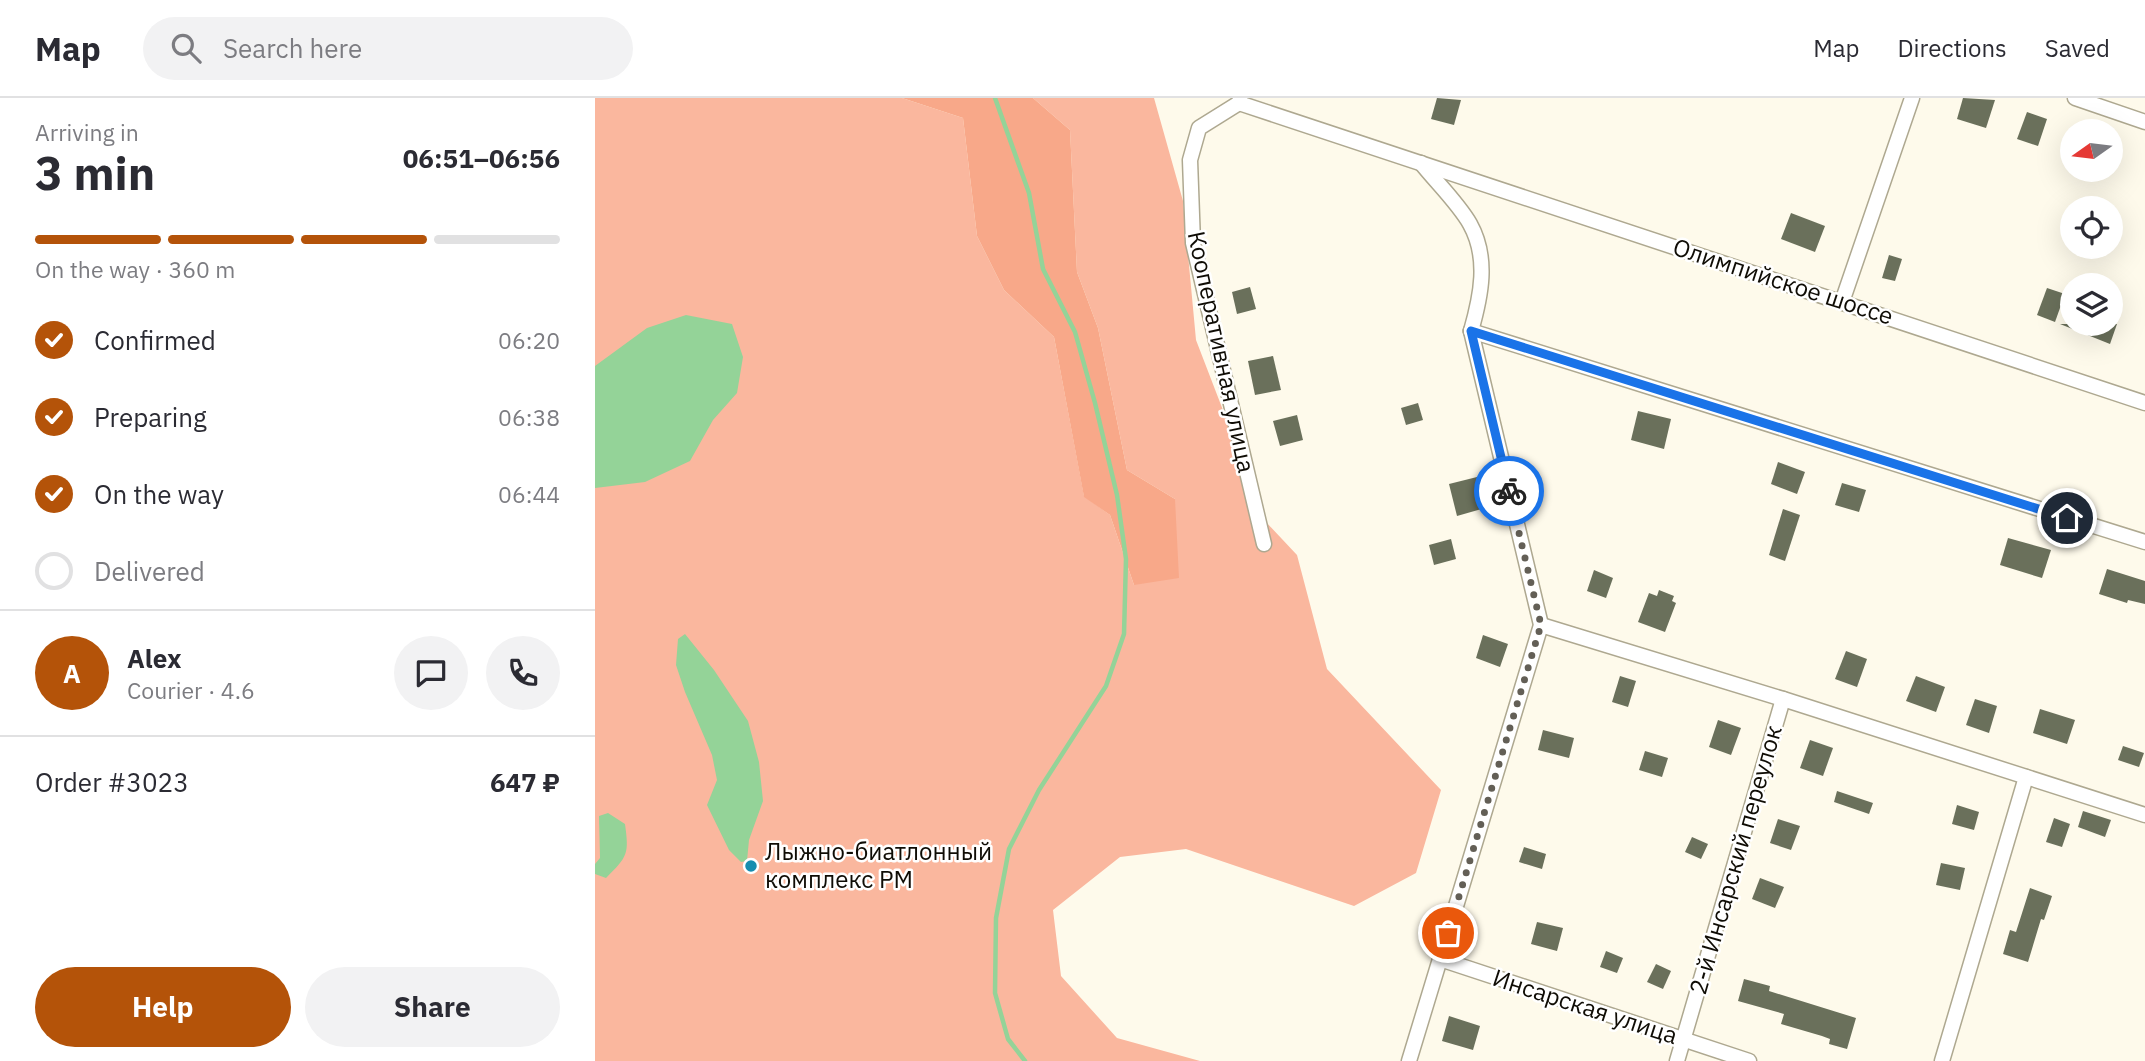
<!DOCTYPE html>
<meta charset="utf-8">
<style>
:root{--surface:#fff;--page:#f2f2f3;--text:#2b2b33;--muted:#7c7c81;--line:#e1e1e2;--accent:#b45309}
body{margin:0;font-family:"IBM Plex Sans",sans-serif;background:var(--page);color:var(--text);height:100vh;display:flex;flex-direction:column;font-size:26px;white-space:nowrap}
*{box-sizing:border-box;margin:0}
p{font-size:23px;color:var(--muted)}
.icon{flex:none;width:38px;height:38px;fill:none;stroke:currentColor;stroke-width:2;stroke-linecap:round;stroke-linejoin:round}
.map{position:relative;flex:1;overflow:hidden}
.details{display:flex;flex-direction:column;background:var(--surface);width:595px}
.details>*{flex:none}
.needle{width:46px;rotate:256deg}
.buttons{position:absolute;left:1465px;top:21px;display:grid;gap:14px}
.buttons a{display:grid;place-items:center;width:63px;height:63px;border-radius:50%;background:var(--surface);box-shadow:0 7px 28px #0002;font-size:35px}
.pin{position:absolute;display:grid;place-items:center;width:60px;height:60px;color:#fff;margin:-30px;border:4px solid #fff;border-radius:50%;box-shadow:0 2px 7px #0007}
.courier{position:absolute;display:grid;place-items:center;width:70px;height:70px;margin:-35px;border:5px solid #1a73e8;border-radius:50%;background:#fff;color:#222;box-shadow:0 2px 9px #0007}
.headline em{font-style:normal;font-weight:700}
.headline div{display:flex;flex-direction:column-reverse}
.headline{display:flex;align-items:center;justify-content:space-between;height:119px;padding:0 35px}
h1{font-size:46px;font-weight:700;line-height:52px}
.bar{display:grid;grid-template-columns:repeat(4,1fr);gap:10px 7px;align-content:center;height:84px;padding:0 35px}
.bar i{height:9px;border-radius:5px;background:var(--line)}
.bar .selected{background:var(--accent)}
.bar p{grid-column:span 4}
.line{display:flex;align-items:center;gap:18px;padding:0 35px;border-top:2px solid var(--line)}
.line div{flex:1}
.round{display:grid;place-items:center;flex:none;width:74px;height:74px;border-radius:37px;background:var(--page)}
ol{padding:0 35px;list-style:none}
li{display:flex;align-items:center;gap:21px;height:77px}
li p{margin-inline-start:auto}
li .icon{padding:7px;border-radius:50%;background:var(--accent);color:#fff;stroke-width:4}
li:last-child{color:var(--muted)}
li i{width:38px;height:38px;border:4px solid var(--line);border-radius:50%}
.action{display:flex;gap:14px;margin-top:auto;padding:14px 35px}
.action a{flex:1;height:80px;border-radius:42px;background:var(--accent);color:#fff;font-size:28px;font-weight:700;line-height:80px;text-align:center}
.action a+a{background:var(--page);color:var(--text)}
header{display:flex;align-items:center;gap:42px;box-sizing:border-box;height:98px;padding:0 35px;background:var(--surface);border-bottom:2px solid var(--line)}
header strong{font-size:33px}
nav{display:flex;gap:38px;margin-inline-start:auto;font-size:24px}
.search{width:490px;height:63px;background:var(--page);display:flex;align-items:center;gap:18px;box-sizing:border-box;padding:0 24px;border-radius:38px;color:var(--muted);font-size:26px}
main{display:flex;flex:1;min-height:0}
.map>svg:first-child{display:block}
.green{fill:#fab79e}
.forest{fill:#f8a889}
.water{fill:#94d398}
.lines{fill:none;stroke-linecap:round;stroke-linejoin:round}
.stream{stroke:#94d398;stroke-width:4.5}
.building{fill:#6a705b}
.minor-casing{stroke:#aea890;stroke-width:17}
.minor{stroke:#fff;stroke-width:14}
.done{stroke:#635f56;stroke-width:7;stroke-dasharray:0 12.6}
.route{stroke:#1a73e8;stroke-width:9}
.poi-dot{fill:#168daf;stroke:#fff;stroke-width:2.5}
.labels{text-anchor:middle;stroke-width:5;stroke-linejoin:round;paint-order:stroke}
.street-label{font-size:24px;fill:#0f0c05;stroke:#fff}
.poi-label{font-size:24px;fill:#0f0c05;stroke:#fff;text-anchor:start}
</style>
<header>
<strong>Map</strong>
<div class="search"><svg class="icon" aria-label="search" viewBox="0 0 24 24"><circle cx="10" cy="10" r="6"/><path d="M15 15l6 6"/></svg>Search here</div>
<nav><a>Map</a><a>Directions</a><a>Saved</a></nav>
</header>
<main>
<section class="details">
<div class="headline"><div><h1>3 min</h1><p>Arriving in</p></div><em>06:51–06:56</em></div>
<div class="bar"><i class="selected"></i><i class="selected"></i><i class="selected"></i><i></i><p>On the way · 360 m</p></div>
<ol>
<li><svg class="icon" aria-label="check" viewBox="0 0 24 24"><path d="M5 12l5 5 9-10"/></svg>Confirmed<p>06:20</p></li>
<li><svg class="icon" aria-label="check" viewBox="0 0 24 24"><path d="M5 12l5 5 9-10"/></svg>Preparing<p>06:38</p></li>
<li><svg class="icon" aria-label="check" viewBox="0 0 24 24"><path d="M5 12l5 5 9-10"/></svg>On the way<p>06:44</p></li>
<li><i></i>Delivered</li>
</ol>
<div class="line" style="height:126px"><b class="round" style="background:var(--accent);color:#fff">A</b><div><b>Alex</b><p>Courier · 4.6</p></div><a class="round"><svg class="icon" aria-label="chat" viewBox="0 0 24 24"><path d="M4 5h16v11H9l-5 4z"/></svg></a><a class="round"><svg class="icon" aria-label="phone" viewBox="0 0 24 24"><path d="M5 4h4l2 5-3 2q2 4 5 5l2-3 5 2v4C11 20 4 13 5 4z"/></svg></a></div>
<div class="line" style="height:91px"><div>Order #3023</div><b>647 ₽</b></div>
<div class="action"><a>Help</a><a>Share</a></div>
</section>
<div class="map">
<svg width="1550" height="963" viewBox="0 0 1550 963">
<rect width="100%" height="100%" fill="#fefaeb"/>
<!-- green -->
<path class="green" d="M0,0H307L368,20L382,138L409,192L459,239L489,398L515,417L539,487L580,401L532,372L503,230L482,174L475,32L438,0H559L588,103L601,242L671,424L702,457L732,571L846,692L821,775L759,808L591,751L525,759L458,812L466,878L522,940L605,963H0Z"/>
<!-- forest -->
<path class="forest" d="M307,0H438L475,32L482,174L503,230L532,372L580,401L584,480L539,487L515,417L489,399L459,239L409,192L382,138L368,20Z"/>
<!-- water -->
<g class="water">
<path d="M91,217L137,226L148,259L142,295L118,322L95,363L50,384L0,390V268L52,230Z"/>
<path d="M90,536L119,572L153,623L164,664L168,703L154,742L152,763L146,764L134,752L112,707L122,682L117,657L90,594L81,567L83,541Z"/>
<path d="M13,715L30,726C34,756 33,758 11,780L0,776V766L5,760L4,718Z"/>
</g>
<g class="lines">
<!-- stream -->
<path class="stream" d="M400,0L434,95L448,171L480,234L500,305L522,397L531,461L529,536L511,588L444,692L414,751L401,820L400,895L413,941L430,963"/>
</g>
<!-- building -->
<g class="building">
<path d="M842,0L866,2L859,27L836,21Z"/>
<path d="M1368,0L1400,2L1391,30L1362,21Z"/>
<path d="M1432,14L1452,21L1443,48L1422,41Z"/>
<path d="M1196,115L1230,128L1220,154L1186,141Z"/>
<path d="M1294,157L1307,161L1300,183L1287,180Z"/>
<path d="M655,189L661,211L642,216L637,194Z"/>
<path d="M1452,190L1470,196L1460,224L1442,217Z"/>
<path d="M1465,226H1522L1515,246Z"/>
<path d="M678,258L686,292L660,297L653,263Z"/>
<path d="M823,305L828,322L811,327L806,310Z"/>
<path d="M1043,313L1076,321L1069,351L1036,342Z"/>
<path d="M702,317L708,342L685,348L678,323Z"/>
<path d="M1183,364L1210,374L1202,396L1176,386Z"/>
<path d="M882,379L890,410L862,418L854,386Z"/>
<path d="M1247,385L1271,392L1264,414L1240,407Z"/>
<path d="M1188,411L1205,417L1190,463L1174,457Z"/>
<path d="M1413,440L1456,452L1447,480L1405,467Z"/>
<path d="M856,441L861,461L839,467L834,447Z"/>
<path d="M1512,471L1550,483V506L1533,502L1532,505L1504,496Z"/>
<path d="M999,472L1018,480L1011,500L992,493Z"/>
<path d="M1064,492L1079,498L1077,503L1081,505L1070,534L1043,524L1054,495L1062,498Z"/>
<path d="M888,537L913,546L905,569L881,560Z"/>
<path d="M1251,553L1272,561L1262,589L1240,581Z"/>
<path d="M1025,578L1041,583L1033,609L1017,604Z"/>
<path d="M1321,578L1350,589L1341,614L1311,603Z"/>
<path d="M1380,601L1402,608L1394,635L1371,627Z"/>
<path d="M1445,611L1480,622L1472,646L1438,635Z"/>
<path d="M1123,622L1146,630L1136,657L1114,649Z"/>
<path d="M948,632L979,640L974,660L943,652Z"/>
<path d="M1215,642L1238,650L1228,678L1205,670Z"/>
<path d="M1528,648L1549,655L1544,669L1523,662Z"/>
<path d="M1050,653L1073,660L1067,679L1044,672Z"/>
<path d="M1242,693L1278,705L1274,716L1239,704Z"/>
<path d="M1362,707L1384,714L1379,732L1357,726Z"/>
<path d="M1488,713L1516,722L1510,739L1483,729Z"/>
<path d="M1459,720L1475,726L1467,749L1451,744Z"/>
<path d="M1183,721L1205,728L1196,752L1175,745Z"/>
<path d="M1097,739L1113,746L1106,761L1090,754Z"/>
<path d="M929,749L951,756L947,771L924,764Z"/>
<path d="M1346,765L1370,770L1365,792L1341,787Z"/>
<path d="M1165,780L1189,789L1180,810L1157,801Z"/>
<path d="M1435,790L1457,798L1449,822L1446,821L1433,864L1408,856L1415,832L1421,834Z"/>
<path d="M942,824L968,830L962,853L936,846Z"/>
<path d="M1011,853L1028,860L1022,875L1005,869Z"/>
<path d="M1061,866L1076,873L1068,891L1052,884Z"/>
<path d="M1149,881L1175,888L1174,893L1261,920L1252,951L1234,946L1235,941L1227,938L1186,926L1189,916L1143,903Z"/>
<path d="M854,918L885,928L878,952L847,943Z"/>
</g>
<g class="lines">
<defs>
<g id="minor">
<path d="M645,0L644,5L604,30L595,62L598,145L669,446"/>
<path d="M1480,0L1550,24"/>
<path d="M644,5L1550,305"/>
<path d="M826,65C841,84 863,105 875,126C894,160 886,198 876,233"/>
<path d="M1247,204L1317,0"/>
<path d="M876,233L946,527L845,861L1154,963"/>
<path d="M876,233L1550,444"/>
<path d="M946,527L1188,601L1550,717"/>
<path d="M814,963L845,861"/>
<path d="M1082,963L1188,601"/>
<path d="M1347,963L1431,679"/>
</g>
</defs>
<!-- minor casing -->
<use href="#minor" class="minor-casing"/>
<!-- minor -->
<use href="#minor" class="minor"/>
</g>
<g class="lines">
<!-- done -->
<path class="done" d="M853,835L946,527L914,393"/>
<!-- route -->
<path class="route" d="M914,393L876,233L1472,420"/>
</g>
<!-- markers -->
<circle class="poi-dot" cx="156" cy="768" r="7"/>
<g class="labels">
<!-- street labels -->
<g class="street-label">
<text transform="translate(1188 184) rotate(18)" y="8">Олимпийское шоссе</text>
<text transform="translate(626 254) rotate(78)" y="8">Кооперативная улица</text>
<text transform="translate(1141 762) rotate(-74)" y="8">2-й Инсарский переулок</text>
<text transform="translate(990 909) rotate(18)" y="8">Инсарская улица</text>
</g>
<!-- poi labels -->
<g class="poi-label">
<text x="170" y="762">Лыжно-биатлонный<tspan x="170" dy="28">комплекс РМ</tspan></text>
</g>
</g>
</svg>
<div class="buttons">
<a><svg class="needle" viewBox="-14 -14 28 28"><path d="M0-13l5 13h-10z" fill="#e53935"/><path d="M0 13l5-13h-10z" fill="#7c7c81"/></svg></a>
<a><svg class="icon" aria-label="locate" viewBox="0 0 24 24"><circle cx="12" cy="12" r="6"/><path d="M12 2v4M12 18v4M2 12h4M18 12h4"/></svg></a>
<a><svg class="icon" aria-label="layers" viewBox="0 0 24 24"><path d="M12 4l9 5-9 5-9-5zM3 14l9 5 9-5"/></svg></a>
</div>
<div class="pin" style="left:853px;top:835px;background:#ea580c"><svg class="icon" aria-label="bag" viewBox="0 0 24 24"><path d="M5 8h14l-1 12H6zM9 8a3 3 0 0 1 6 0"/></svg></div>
<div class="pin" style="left:1472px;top:420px;background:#1f2937"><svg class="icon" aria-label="home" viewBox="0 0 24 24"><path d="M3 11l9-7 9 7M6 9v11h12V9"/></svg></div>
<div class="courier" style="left:914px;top:393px"><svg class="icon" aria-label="bike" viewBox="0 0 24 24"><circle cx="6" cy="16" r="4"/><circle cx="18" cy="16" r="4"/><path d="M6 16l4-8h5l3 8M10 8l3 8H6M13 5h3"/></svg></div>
</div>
</main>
